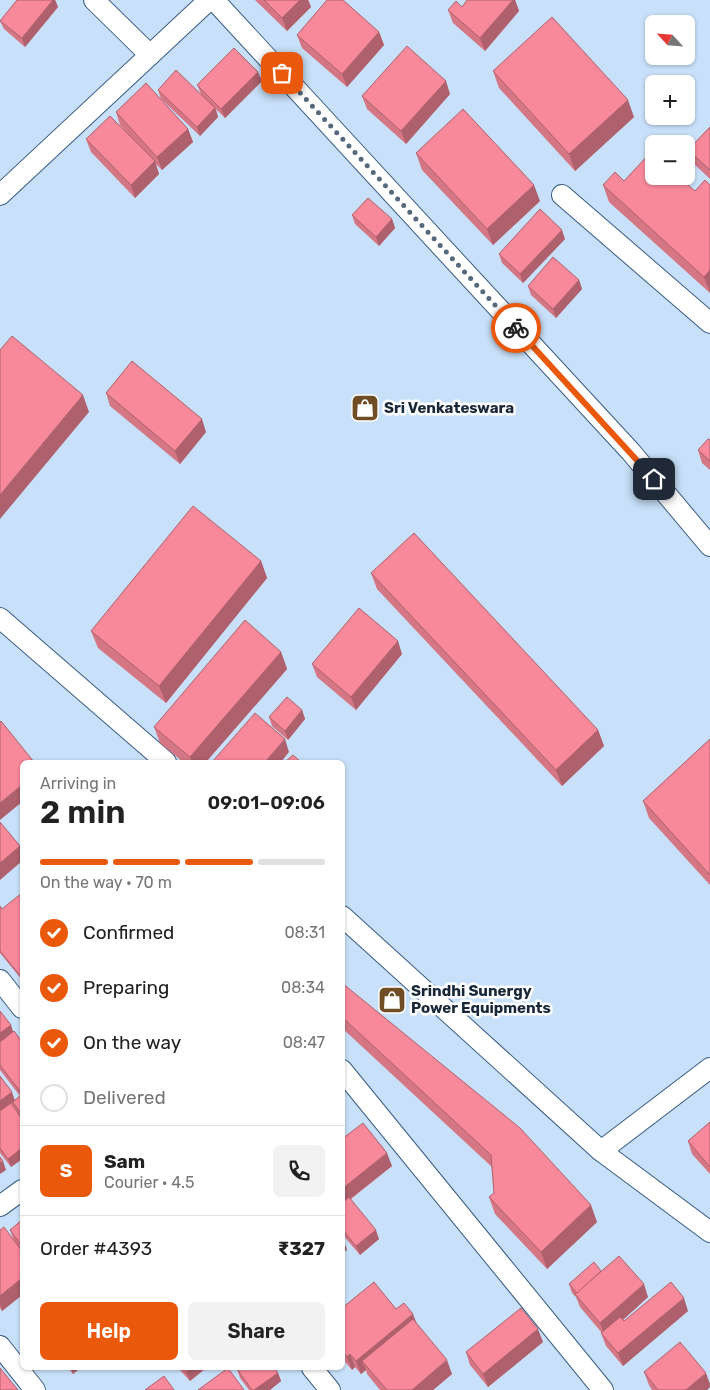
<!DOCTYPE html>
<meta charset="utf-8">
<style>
:root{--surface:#fff;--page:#f2f2f2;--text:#222;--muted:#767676;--line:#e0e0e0;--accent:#ea580c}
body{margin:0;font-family:Rubik,sans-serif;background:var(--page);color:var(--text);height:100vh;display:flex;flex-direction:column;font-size:19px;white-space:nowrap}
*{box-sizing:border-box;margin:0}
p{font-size:16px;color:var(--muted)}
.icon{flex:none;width:28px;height:28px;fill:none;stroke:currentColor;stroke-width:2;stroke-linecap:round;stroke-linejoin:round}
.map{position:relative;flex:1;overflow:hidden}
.drawer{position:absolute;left:20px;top:760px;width:325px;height:610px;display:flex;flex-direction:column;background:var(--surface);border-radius:8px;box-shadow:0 1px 4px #0004}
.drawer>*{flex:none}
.needle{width:32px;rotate:296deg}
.buttons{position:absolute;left:645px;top:15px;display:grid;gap:10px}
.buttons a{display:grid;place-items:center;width:50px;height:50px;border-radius:8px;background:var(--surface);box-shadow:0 1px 4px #0004;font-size:25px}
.pin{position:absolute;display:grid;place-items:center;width:42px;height:42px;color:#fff;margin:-21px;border-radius:10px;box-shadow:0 2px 8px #0006}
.courier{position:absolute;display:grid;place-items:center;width:50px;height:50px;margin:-25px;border:4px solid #ea580c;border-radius:50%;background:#fff;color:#222;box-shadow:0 1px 6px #0007}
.overview em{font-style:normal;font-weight:600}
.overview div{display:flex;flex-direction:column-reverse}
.overview{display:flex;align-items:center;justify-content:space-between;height:85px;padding:0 20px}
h1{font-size:32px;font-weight:600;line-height:38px}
.bar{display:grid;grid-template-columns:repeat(4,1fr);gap:8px 5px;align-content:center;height:60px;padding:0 20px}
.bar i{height:6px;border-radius:4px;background:var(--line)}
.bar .current{background:var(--accent)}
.bar p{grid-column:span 4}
.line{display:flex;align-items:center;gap:12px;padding:0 20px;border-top:1px solid var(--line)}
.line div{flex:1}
.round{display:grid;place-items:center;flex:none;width:52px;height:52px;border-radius:8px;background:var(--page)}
ol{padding:0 20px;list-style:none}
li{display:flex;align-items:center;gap:15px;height:55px}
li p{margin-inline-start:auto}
li .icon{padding:5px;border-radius:50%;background:var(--accent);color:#fff;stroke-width:4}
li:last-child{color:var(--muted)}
li i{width:28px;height:28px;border:2px solid var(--line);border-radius:50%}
.action{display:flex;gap:10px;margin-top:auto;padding:10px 20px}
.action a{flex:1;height:58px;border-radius:8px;background:var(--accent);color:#fff;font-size:20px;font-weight:600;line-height:58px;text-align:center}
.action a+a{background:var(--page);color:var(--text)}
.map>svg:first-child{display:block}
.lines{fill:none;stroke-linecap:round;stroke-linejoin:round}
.minor-casing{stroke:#385c80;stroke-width:22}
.minor{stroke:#fff;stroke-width:20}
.wall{fill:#d57685}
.shaded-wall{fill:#ae606c}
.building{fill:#f8899b;stroke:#ae606c}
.done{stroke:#56687c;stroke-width:5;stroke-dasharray:0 9}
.route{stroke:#ea580c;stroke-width:6}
.labels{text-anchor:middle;stroke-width:5;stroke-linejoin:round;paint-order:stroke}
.poi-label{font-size:15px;font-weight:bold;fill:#182838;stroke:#fefefe;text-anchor:start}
</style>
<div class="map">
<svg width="710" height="1390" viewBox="0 0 710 1390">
<rect width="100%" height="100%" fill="#c8e0f9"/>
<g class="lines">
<defs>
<g id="minor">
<path d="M94,0L150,55"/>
<path d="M214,0L631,452L710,546"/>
<path d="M0,195L209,0"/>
<path d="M562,195L710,323"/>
<path d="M0,618L166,762"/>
<path d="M342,916L601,1151L710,1232"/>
<path d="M0,980L22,1008"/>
<path d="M342,1070L603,1390"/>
<path d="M601,1151L710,1068"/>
<path d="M0,1206L22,1190"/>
<path d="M0,1346L35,1390"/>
<path d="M312,1368L330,1390"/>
</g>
</defs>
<!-- minor casing -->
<use href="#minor" class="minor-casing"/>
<!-- minor -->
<use href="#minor" class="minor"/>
</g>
<!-- wall -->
<g class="wall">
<path d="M17,0H55L58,7L25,47L4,29L0,21Z"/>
<path d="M255,0H308L311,7L287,31Z"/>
<path d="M467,0H515L519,11L485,51L453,23L448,10L462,7Z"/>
<path d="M379,32L384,45L347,87L302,48L297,35Z"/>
<path d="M493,71L634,117L575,171L499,88Z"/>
<path d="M262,81L225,118L216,109L218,117L200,136L161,99L158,90L201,94L197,85Z"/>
<path d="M450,94L406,144L367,109L362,96Z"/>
<path d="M116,112L188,129L193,142L162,170L155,163L159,174L135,198L91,152L86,139L140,147L120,125Z"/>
<path d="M710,127V179L693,163L688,150Z"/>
<path d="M416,153L540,201L493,245L422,170Z"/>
<path d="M624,181L695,191L710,185V293L609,202L603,185Z"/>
<path d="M352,215L392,219L395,228L379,246L355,224Z"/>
<path d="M565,239L523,283L502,263L499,254Z"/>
<path d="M579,280L582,289L556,318L531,295L528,286Z"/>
<path d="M106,393L206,432L180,464L110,406Z"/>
<path d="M710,440V470L702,463L698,450Z"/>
<path d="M261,561L267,578L166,703L98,648L91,631Z"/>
<path d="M371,573L598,730L604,746L562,786L377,589Z"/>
<path d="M281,652L287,669L206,762H183L160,743L154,727Z"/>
<path d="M402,654L356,710L317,677L312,664Z"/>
<path d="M302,710L305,719L288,740L272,726L269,717Z"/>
<path d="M710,739V885L649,818L643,801Z"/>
<path d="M22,893V980L0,953V906L2,909Z"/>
<path d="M342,983L597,1222L547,1269L495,1214L489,1197L494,1193L492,1167L342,1028Z"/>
<path d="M0,1011L13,1032L22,1042V1159L11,1167L0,1153V1076L15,1100L20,1096L0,1070Z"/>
<path d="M710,1122V1174L692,1154L688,1141Z"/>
<path d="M342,1139L392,1166L351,1199L379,1239L360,1255L342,1234Z"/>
<path d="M22,1220V1295L2,1311L0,1308V1230L13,1238L10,1230Z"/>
<path d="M601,1271L648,1297L623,1320L624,1321L688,1311L623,1366L606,1346L601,1333H602L580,1307L576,1297L572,1293L569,1284Z"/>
<path d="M342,1308L396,1309L417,1324L452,1374L433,1390H380L367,1374L366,1370L361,1374L355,1367L352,1370L342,1358Z"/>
<path d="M543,1342L488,1387L470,1365L466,1352Z"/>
<path d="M68,1368H80L73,1374Z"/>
<path d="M178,1368H206L190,1381Z"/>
<path d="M237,1369L278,1373L281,1381L270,1390H249L240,1378Z"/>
<path d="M644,1372L710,1384V1387L707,1390H652L649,1385Z"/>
</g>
<!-- shaded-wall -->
<g class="shaded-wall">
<path d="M53,0H55L58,7L25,47L22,38Z"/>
<path d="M300,0H308L311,7L287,31L282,18Z"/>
<path d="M513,0H515L519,11L485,51L480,38Z"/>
<path d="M379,32L384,45L347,87L342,74Z"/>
<path d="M258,72L262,81L225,118L221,109Z"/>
<path d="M446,81L450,94L406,144L401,131Z"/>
<path d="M628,100L634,117L575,171L569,154Z"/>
<path d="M215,108L218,117L200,136L197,127Z"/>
<path d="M188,129L193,142L162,170L157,157Z"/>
<path d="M155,161L159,174L135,198L131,185Z"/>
<path d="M534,185L540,201L493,245L487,229Z"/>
<path d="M392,219L395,228L379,246L376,237Z"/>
<path d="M562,230L565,239L523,283L520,274Z"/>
<path d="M710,270V292L704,277Z"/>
<path d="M579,280L582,289L556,318L553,309Z"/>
<path d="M83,395L89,412L0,519V495Z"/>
<path d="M202,419L206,432L180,464L175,451Z"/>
<path d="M261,561L267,578L166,703L159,686Z"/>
<path d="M398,641L402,654L356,710L351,697Z"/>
<path d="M281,652L287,669L206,762H192L190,757Z"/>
<path d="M302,710L305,719L288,740L285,731Z"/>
<path d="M598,730L604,746L562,786L556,770Z"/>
<path d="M285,739L289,752L281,762H265Z"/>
<path d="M22,785V802L0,820V803Z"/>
<path d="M20,846L22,852V861L0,880V863Z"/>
<path d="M11,1025L15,1038L0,1050V1033Z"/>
<path d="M22,1088V1099L19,1090Z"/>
<path d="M12,1092L15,1101L0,1112V1101Z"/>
<path d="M22,1148V1159L11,1167L8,1159Z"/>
<path d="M387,1153L392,1166L342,1205V1189Z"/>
<path d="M3,1161L6,1170L0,1174V1163Z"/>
<path d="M591,1205L597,1222L547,1269L541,1252Z"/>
<path d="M376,1230L379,1239L360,1255L356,1246Z"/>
<path d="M344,1241L347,1250L342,1254V1242Z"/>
<path d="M22,1278V1295L2,1311L0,1304V1296Z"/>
<path d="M644,1284L648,1297L605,1336L600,1323Z"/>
<path d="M684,1298L688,1311L623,1366L618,1353Z"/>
<path d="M413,1314L418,1327L362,1361L366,1370L361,1374L356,1361Z"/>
<path d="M538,1329L543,1342L488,1387L483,1374Z"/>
<path d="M350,1354L355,1367L352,1370L347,1357Z"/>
<path d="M447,1360L452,1374L433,1390H412Z"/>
<path d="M71,1368H80L73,1374Z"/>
<path d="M192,1368H206L190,1381L186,1372Z"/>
<path d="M278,1373L281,1381L270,1390H254Z"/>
<path d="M706,1373L710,1384V1387L707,1390H686Z"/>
</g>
<!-- building -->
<g class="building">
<path d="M17,0H53L22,38L0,21Z"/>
<path d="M264,0H300L282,18Z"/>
<path d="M327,0H343L379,32L342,74L297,35Z"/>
<path d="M467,0H513L480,38L448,10L456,1L462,7Z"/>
<path d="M552,17L628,100L569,154L493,71Z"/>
<path d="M407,46L446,81L401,131L362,96Z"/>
<path d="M234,48L258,72L221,109L197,85Z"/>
<path d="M176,70L215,108L197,127L158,90Z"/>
<path d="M146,83L188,129L157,157L116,112Z"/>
<path d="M463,109L534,185L487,229L416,153Z"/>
<path d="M110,116L155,161L131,185L86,139Z"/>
<path d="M710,127V170L688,150Z"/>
<path d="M651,152L654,154V176H678L695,191L705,180L710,185V270L704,277L603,185L615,172L624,181Z"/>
<path d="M368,198L392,219L376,237L352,215Z"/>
<path d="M540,209L562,230L520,274L499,254Z"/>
<path d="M553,257L579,280L553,309L528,286Z"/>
<path d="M12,336L83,395L0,495V350Z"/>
<path d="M132,361L202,419L175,451L106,393Z"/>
<path d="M708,439L710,440V461L698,450Z"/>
<path d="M193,506L261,561L159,686L91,631Z"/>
<path d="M414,533L598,730L556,770L371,573Z"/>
<path d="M359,608L398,641L351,697L312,664Z"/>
<path d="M245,620L281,652L190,757L154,727Z"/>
<path d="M287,697L302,710L285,731L269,717Z"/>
<path d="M255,713L285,739L265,762H212Z"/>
<path d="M1,721L34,762H22V785L0,803V722Z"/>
<path d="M710,739V875L643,801Z"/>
<path d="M293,755L301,762H285Z"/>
<path d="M0,822L20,846L0,863Z"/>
<path d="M22,893V978L0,951V906L2,909Z"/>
<path d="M342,983L520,1128L591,1205L541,1252L489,1197L494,1193L491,1155L342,1017Z"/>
<path d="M0,1011L11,1025L0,1033Z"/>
<path d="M14,1031L22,1042V1088L19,1090L0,1065V1042Z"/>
<path d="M0,1076L12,1092L0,1101Z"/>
<path d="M22,1094V1115L13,1102Z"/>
<path d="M11,1103L22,1119V1148L8,1159L0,1148V1111Z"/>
<path d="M710,1122V1167L688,1141Z"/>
<path d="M363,1123L387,1153L342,1189V1139Z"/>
<path d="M0,1157L3,1161L0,1163Z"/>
<path d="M349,1197L376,1230L356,1246L342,1229V1203Z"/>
<path d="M22,1220V1246L10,1230Z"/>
<path d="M4,1227L22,1251V1278L0,1296V1230Z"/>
<path d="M619,1256L644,1284L600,1323L575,1294Z"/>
<path d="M594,1262L601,1271L577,1293L569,1284Z"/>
<path d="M374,1282L396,1309L404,1303L413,1314L356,1361L350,1354L347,1357L342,1351V1308Z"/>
<path d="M671,1282L684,1298L618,1353L601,1333L620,1317L624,1321Z"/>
<path d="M521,1308L538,1329L483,1374L466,1352Z"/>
<path d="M413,1319L447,1360L412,1390H387L362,1361Z"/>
<path d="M680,1342L706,1373L686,1390H658L644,1372Z"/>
<path d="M0,1368L18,1390H0Z"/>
<path d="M182,1368H192L186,1372Z"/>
<path d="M228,1368L244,1390H198Z"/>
<path d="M239,1368H274L278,1373L254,1390H252L237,1369Z"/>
<path d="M164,1376L174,1390H145Z"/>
</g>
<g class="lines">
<!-- done -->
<path class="done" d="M282,73L516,328"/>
<!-- route -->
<path class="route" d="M516,328L654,479"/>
</g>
<!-- icons -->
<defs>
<symbol id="shop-square" viewBox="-11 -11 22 22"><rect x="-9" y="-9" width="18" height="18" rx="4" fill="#6f4e25" stroke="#fefefe"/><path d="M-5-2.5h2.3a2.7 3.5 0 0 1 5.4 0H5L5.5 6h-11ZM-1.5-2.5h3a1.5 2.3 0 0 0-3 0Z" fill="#fff"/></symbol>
</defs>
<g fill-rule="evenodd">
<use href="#shop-square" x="349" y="392" width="32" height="32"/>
<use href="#shop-square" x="376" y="984" width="32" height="32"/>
</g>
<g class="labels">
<!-- poi labels -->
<g class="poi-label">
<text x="384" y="413">Sri Venkateswara</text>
<text x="411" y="996">Srindhi Sunergy<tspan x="411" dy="17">Power Equipments</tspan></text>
</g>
</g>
</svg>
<div class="buttons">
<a><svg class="needle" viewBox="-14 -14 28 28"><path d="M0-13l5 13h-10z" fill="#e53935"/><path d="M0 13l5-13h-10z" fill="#767676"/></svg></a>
<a>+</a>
<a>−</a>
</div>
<div class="pin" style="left:282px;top:73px;background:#ea580c"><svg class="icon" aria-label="bag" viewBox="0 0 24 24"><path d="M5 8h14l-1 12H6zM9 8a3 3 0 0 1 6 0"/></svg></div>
<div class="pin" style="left:654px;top:479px;background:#1f2937"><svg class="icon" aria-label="home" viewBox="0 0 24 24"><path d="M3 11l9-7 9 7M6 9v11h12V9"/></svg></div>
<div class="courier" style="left:516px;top:328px"><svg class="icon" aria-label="bike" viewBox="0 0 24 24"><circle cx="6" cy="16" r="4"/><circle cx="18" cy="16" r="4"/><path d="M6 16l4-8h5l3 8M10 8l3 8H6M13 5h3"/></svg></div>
<section class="drawer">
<div class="overview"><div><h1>2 min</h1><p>Arriving in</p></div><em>09:01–09:06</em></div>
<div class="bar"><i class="current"></i><i class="current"></i><i class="current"></i><i></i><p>On the way · 70 m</p></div>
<ol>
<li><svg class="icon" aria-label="check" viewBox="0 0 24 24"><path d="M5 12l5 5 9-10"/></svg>Confirmed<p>08:31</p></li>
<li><svg class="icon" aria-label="check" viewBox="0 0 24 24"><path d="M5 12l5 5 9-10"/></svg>Preparing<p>08:34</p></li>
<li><svg class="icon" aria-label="check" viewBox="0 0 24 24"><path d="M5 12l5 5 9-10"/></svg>On the way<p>08:47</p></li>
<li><i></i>Delivered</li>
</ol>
<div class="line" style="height:90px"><b class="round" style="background:var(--accent);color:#fff">S</b><div><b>Sam</b><p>Courier · 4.5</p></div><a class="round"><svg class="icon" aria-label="phone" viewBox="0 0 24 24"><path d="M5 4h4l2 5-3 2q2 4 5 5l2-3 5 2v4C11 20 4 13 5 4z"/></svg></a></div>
<div class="line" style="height:65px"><div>Order #4393</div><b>₹327</b></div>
<div class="action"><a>Help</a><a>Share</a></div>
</section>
</div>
